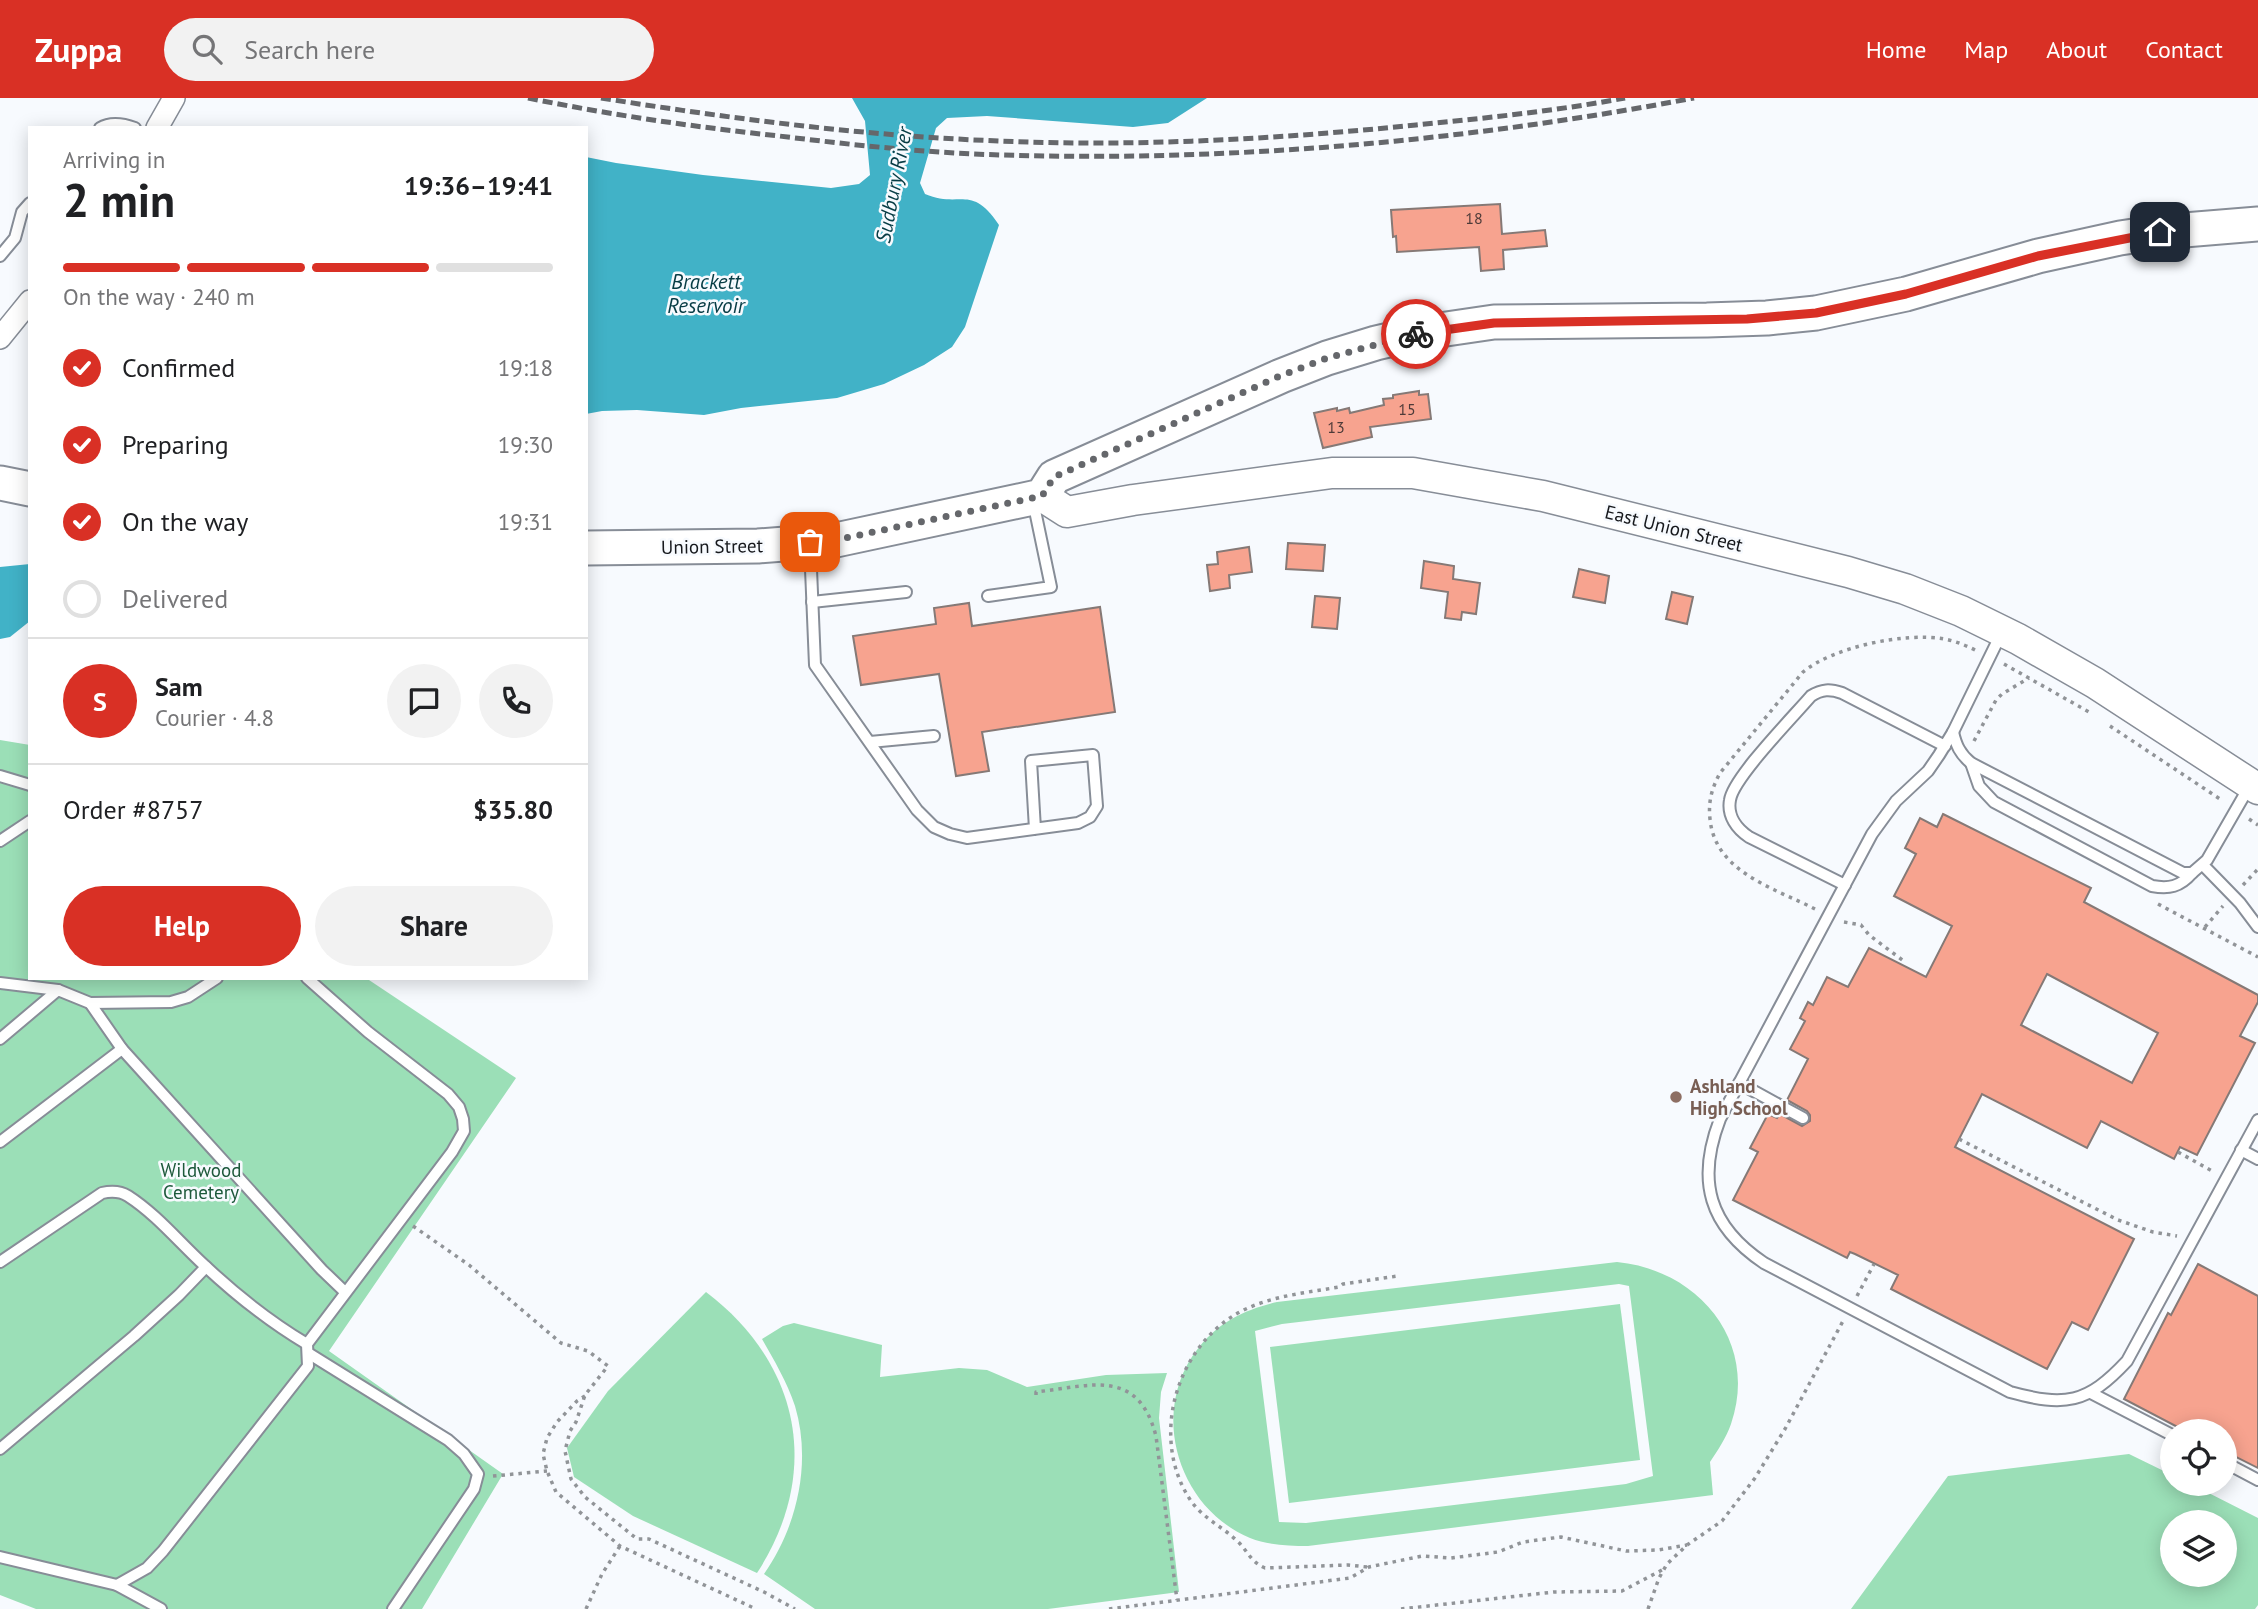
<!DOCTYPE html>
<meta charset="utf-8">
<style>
:root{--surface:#fff;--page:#f2f2f2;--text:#202124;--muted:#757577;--line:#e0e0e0;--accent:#d93025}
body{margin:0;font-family:"PT Sans",sans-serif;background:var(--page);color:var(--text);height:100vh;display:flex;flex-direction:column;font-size:26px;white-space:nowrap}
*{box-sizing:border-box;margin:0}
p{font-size:23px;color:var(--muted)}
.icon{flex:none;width:38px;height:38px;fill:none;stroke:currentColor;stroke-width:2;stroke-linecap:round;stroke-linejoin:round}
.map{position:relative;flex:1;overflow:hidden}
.details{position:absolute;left:28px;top:28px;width:560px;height:854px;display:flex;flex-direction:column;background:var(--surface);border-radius:0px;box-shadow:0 4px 18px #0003}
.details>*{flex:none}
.fabs{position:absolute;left:2160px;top:1321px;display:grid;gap:14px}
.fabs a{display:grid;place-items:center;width:77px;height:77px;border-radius:50%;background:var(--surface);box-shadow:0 4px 18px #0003;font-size:35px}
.pin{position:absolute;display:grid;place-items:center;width:60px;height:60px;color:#fff;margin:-30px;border-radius:14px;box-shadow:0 4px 10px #0006}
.courier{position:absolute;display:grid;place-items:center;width:70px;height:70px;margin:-35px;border:5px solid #d93025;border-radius:50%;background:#fff;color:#222;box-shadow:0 2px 9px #0007}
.overview em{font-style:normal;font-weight:700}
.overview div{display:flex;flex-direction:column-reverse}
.overview{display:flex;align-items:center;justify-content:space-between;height:119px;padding:0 35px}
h1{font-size:46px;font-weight:700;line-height:52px}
.bar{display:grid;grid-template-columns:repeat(4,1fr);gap:10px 7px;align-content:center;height:84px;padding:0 35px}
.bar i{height:9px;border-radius:5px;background:var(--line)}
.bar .selected{background:var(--accent)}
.bar p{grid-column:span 4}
.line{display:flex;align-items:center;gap:18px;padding:0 35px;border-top:2px solid var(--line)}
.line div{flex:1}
.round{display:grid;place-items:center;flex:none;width:74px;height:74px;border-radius:37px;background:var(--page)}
ol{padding:0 35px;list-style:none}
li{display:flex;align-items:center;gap:21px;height:77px}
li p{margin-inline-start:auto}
li .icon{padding:7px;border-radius:50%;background:var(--accent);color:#fff;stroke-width:4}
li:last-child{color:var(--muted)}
li i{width:38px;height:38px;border:4px solid var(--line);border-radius:50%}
.button{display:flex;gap:14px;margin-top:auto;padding:14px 35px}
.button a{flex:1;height:80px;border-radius:42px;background:var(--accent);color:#fff;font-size:28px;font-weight:700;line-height:80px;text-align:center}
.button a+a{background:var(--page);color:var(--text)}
header{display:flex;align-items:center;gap:42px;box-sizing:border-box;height:98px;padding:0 35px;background:var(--accent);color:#fff}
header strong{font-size:33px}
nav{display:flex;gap:38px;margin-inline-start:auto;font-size:24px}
.search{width:490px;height:63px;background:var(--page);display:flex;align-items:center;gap:18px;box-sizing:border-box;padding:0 24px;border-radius:38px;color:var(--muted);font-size:26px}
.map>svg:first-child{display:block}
.green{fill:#9bdfb7;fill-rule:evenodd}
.water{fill:#41b2c7}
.building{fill:#f7a38f;stroke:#857976;stroke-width:2;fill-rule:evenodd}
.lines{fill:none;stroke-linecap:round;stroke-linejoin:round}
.lane-casing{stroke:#878d97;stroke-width:14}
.street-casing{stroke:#878d97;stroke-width:24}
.secondary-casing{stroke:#878d97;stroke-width:33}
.primary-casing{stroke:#878d97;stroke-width:37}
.path{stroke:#919498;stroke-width:3.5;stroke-dasharray:3.5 5;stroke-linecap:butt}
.lane{stroke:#fff;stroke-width:10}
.street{stroke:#fff;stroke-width:21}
.secondary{stroke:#fff;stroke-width:30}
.primary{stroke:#fff;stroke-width:33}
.rail{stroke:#65676b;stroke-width:5;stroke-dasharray:10 5;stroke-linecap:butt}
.done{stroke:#65676b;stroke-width:7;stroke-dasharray:0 12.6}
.route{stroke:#d93025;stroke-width:9}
.education-dot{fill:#8d6e63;stroke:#f7fafe;stroke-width:2.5}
.labels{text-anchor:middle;stroke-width:5;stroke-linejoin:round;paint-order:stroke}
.number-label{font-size:16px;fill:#4e3b39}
.street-label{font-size:19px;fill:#16181c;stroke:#f7fafe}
.education-label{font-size:19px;font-weight:bold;fill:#785e54;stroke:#f7fafe;text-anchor:start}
.park-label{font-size:19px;fill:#1d593b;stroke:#f7fafe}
.water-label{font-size:21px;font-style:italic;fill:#073c45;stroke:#f7fafe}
</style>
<header>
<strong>Zuppa</strong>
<div class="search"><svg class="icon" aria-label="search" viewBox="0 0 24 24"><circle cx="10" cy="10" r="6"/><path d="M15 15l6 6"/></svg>Search here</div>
<nav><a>Home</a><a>Map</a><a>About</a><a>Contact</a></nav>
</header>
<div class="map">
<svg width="2258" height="1511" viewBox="0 0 2258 1511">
<rect width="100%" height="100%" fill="#f7fafe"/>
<!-- green -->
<g class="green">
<path d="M0,642L30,647V880H366L516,980L329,1253L503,1376L422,1511H36L0,1497Z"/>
<path d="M1617,1164C1699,1172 1759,1244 1731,1326C1726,1340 1718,1352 1710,1364L1713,1397L1308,1448C1288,1448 1268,1447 1250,1440C1176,1409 1148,1310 1200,1248C1220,1223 1247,1211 1277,1204ZM1619,1186L1629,1188L1653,1378L1626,1386L1306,1425L1279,1424L1255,1233L1282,1226Z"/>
<path d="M706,1194C801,1266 822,1375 757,1475L633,1418L574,1379L567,1350L608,1293Z"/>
<path d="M1620,1206L1640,1362L1289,1405L1270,1249Z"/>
<path d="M794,1225L882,1247L880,1279L959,1270L987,1272L1027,1289L1106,1277L1167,1275L1161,1294L1159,1320L1179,1494L1048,1511H815L764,1476C797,1429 812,1365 795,1308C787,1284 774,1262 762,1241L783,1228Z"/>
<path d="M2129,1356L2172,1377V1386H2191L2258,1420V1507L2255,1511H1851L1948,1378ZM2172,1424H2224V1477H2172Z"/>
</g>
<!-- water -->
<g class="water">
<path d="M852,0H1207L1168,25L1133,29L987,18L947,20L936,30L920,85L925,96C960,111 971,85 999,127L965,229L952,249L924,267L884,286L837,300L741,310L704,317L637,312L602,313L586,316V59L616,65L703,77L831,90L859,86L870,77L865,23Z"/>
<path d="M30,466V523L10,539L0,541V469Z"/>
</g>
<!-- building -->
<g class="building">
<path d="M1500,106L1502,136L1545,132L1547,148L1503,152L1504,171L1481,173L1479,149L1397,154L1396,138L1393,139L1391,112Z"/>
<path d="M1419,293V297L1428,296L1431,321L1370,329L1372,339L1323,350L1314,315L1337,310V313L1349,310L1350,315L1384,307L1383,301L1393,300V297Z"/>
<path d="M1288,445L1325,447L1323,473L1286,471Z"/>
<path d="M1249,449L1252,474L1229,477L1230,490L1210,493L1207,467L1218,466L1217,454Z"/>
<path d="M1424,463L1454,468L1453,481L1480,485L1476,516L1462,514L1461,522L1445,520L1448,494L1421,490Z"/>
<path d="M1579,471L1609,478L1605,505L1573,499Z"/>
<path d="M1672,494L1693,499L1687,526L1666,521Z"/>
<path d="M1315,498L1340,500L1337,531L1312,529Z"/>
<path d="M969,505L972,528L1100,509L1115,614L982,634L989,673L956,678L939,576L861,587L853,538L936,526L934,510Z"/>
<path d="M1943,716L2091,790L2084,804L2258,897V904L2240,938L2255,945L2197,1057L2180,1049L2174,1061L2101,1023L2087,1050L1982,996L1955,1049L2134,1141L2088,1232L2072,1224L2047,1271L1891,1191L1898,1177L1855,1156L1850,1154L1847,1160L1733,1102L1758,1054L1750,1050L1768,1016L1777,1020L1780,1016L1802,1028L1810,1023V1017L1807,1013L1787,1002L1808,961L1790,951L1805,923L1800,920L1808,904L1813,907L1827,879L1848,889L1869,850L1926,879L1952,828L1894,798L1916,756L1905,750L1920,720L1937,729ZM2047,876L2158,935L2132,985L2021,927Z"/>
<path d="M2198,1166L2258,1198V1370L2224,1353V1334H2187L2124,1301L2168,1215L2171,1217Z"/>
</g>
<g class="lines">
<defs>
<g id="lane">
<path d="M100,30C110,24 124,26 135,30"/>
<path d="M0,158L15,140L22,114L30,105"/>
<path d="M810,447L815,567L917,712L934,729L950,736L967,740L1078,725L1090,719L1097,708L1093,657L1031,663L1035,731"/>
<path d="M988,498L1051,489L1033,403"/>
<path d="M812,504L906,494"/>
<path d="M2001,536L1953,634L1939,657L1928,673L1896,703L1872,736L1720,1021C1696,1083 1709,1128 1764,1165L2010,1294C2065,1309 2087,1306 2127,1263L2258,1022"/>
<path d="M1953,634C1956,647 1960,656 1971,665L2183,775H2192L2207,762L2249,689"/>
<path d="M870,644L934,638"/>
<path d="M1971,665L1979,688L1994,704L2152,788C2169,791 2180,789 2192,775"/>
<path d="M0,678L30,687"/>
<path d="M0,743L30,723"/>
<path d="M2203,767L2240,805L2258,829"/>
<path d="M1845,787L1749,739C1737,731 1727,718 1730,702C1733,680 1793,619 1811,598C1822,591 1830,591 1842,595L1945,648"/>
<path d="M0,885L58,892"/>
<path d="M90,905L122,951L322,1172L345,1194"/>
<path d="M0,941L58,892L90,905L171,904L188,899L217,880"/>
<path d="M1739,985L1803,1020"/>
<path d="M0,1044L122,951"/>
<path d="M2241,1052L2258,1061"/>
<path d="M0,1164L102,1095C111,1093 120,1093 128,1098C156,1116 179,1144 204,1167C236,1197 270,1224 307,1246"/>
<path d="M308,1255L448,1342L464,1356L478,1376L474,1391L393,1511"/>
<path d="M2091,1295L2172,1337"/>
<path d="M0,1351L134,1238L179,1197L206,1169"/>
<path d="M2224,1364L2258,1382"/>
<path d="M0,1459L117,1487L161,1511"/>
<path d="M117,1487L147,1470L163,1453L308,1268L307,1246L452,1054L464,1033L463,1021L459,1009L448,996L368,934L307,880"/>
</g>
<g id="street">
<path d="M157,30L174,0"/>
<path d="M0,240L30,203"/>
</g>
<path id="secondary" d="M1042,398L1067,414L1133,402L1332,375H1413L1543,398L1848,474L1905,491L1961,513L2018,541L2095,585L2258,691"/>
<g id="primary">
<path d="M0,385L30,391"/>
<path d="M586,450L758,448L836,442L1042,398L1054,379L1281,278L1327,260L1376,245L1419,235L1494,224L1707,222L1767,220L1816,215L1906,196L2038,158L2120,140L2160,134L2258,126"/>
</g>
</defs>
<!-- lane casing -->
<use href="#lane" class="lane-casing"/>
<!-- street casing -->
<use href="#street" class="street-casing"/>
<!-- secondary casing -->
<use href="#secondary" class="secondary-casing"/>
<!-- primary casing -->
<use href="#primary" class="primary-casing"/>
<!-- path -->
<g class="path">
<path d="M2004,566L2089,614"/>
<path d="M2110,628L2223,703"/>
<path d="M1974,643L1996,602L2002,596L2029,580"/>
<path d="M2249,721L2258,727"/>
<path d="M2243,787L2258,771"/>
<path d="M2158,806L2258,859"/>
<path d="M1815,811C1774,790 1715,774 1710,721C1708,703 1712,690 1720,675L1803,574C1833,549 1905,534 1944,541C1955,543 1965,547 1975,552"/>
<path d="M1844,824L1861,827L1869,837L1905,864"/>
<path d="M2205,829L2223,808"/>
<path d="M1959,1041L2118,1122L2153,1134L2177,1138"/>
<path d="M2178,1054L2212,1073"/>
<path d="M413,1128L469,1167L561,1245L588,1253L608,1268L585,1297L576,1324L570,1333L565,1353L571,1381L585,1399L637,1441H649L764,1494L795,1511"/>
<path d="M1857,1198L1874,1166"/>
<path d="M1036,1297V1294C1090,1288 1138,1269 1156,1338L1177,1502"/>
<path d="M585,1298L577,1303L557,1324L547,1340L543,1356L547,1373L556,1394L620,1448L756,1511"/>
<path d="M493,1378L547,1373"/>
<path d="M1367,1469L1348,1467L1265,1470C1249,1463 1248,1452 1235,1441C1221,1428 1203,1420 1191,1403C1153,1347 1171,1266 1223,1225C1256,1199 1299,1196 1339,1189L1343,1186L1398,1178"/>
<path d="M586,1511L602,1476L620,1448"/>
<path d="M1109,1511L1350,1480L1369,1469L1422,1458L1451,1460L1498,1454L1523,1444L1561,1439L1626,1453L1658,1452L1687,1447"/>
<path d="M1401,1511L1554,1494L1622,1493L1662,1472"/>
<path d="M1648,1511L1659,1480L1667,1466L1687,1447L1722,1423L1755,1380L1785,1331L1843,1223"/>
</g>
<!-- lane -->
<use href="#lane" class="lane"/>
<!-- street -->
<use href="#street" class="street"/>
<!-- secondary -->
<use href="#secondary" class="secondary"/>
<!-- primary -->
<use href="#primary" class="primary"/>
<!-- rail -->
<g class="rail">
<path d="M528,0C611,17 695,29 779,38C853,47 927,55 1002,57C1233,64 1467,43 1694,0"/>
<path d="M601,0C733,21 866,38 999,43C1138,49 1278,41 1416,27C1486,20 1556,13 1625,0"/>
</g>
</g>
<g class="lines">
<!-- done -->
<path class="done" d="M810,444L836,442L1042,398L1054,379L1280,278L1327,260L1416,236"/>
<!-- route -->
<path class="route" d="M1416,236L1494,225L1747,221L1816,215L1906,196L2038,158L2160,134"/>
</g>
<!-- markers -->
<circle class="education-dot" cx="1676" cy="999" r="7"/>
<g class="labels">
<!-- number labels -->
<g class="number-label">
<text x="1474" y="126">18</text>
<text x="1407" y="317">15</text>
<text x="1336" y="335">13</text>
</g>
<!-- street labels -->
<g class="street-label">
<text transform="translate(1674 430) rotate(14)" y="7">East Union Street</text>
<text transform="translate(712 448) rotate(-1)" y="7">Union Street</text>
</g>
<!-- education labels -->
<g class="education-label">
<text x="1690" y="995">Ashland<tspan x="1690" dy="22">High School</tspan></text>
</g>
<!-- park labels -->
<g class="park-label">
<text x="201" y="1079">Wildwood<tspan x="201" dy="22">Cemetery</tspan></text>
</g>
<!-- water labels -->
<g class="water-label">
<text transform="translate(894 87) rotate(-79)" y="7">Sudbury River</text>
<text x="706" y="191">Brackett<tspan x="706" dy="24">Reservoir</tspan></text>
</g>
</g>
</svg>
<div class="fabs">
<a><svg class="icon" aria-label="locate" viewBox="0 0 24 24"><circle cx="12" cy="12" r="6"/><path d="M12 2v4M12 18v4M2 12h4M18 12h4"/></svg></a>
<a><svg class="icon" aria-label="layers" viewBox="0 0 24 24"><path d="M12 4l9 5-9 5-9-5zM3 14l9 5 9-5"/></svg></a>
</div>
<div class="pin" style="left:810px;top:444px;background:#ea580c"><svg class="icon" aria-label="bag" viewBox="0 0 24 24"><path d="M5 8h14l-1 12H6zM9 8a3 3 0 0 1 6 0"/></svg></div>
<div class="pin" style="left:2160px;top:134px;background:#1f2937"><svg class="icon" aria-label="home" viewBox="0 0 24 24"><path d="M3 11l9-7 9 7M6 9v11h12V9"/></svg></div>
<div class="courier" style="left:1416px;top:236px"><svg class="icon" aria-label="bike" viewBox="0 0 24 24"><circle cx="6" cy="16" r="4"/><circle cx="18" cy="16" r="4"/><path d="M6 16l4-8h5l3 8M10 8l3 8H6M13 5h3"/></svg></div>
<section class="details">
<div class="overview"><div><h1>2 min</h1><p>Arriving in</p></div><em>19:36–19:41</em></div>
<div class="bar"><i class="selected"></i><i class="selected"></i><i class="selected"></i><i></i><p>On the way · 240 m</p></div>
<ol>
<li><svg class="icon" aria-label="check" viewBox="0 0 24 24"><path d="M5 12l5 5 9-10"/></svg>Confirmed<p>19:18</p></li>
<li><svg class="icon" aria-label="check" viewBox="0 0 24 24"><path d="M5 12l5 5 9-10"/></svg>Preparing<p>19:30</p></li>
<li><svg class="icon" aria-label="check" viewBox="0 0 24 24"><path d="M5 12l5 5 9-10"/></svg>On the way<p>19:31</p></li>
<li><i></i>Delivered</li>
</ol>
<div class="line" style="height:126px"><b class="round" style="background:var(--accent);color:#fff">S</b><div><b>Sam</b><p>Courier · 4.8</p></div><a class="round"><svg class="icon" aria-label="chat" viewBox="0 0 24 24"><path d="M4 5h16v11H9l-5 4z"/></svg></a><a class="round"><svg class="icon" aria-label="phone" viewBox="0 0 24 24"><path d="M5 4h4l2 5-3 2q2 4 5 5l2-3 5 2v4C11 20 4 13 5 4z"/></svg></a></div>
<div class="line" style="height:91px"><div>Order #8757</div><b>$35.80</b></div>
<div class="button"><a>Help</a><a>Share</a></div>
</section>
</div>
